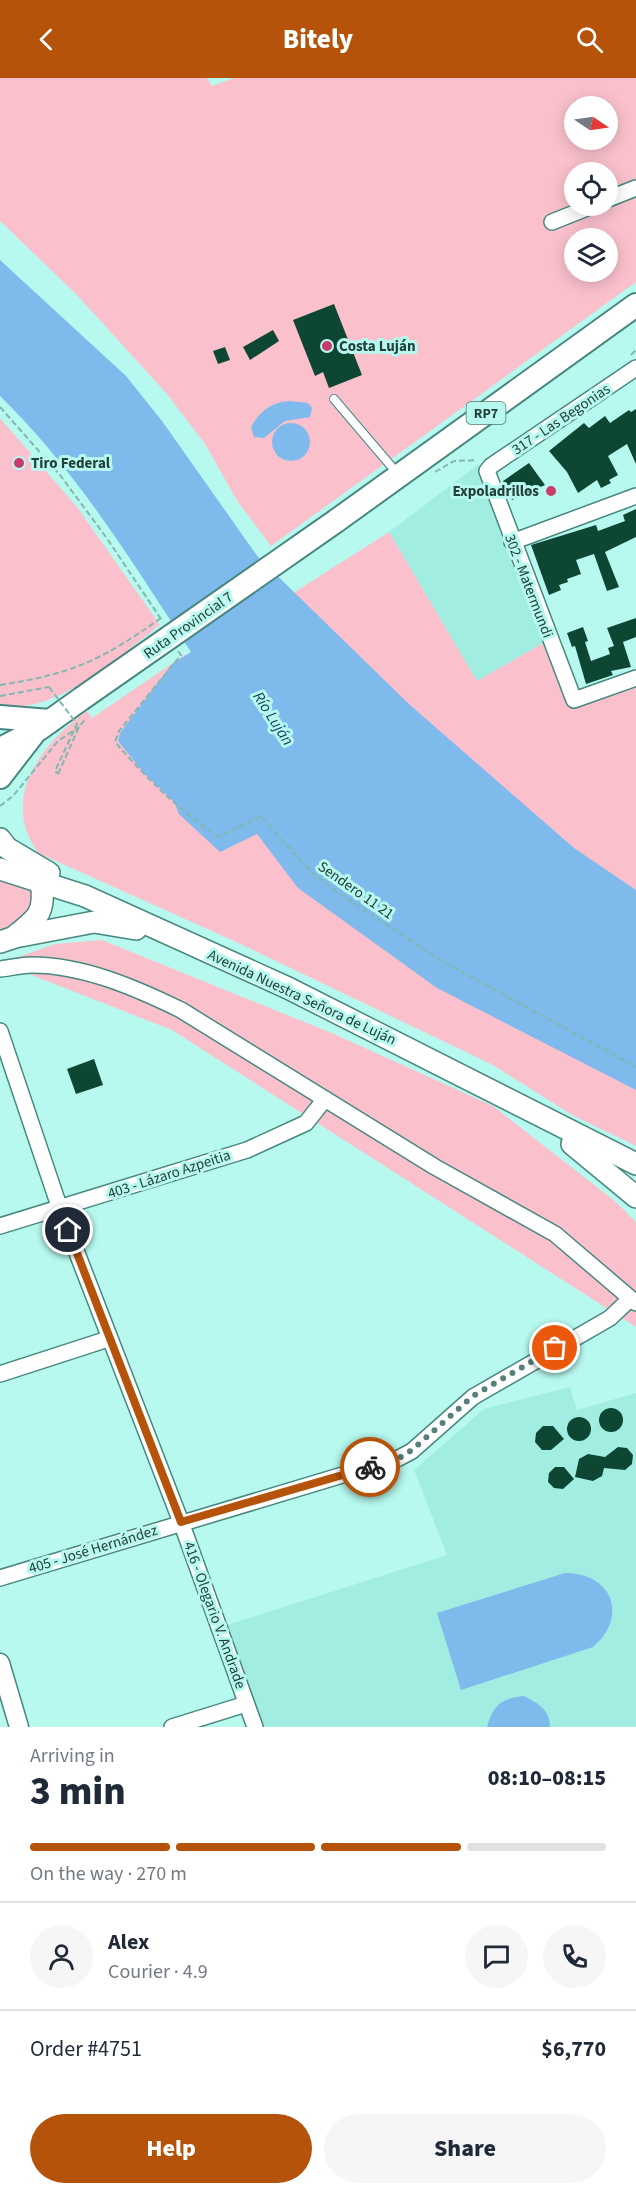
<!DOCTYPE html>
<meta charset="utf-8">
<style>
:root{--surface:#fff;--page:#f6f6f7;--text:#1f2937;--muted:#747a83;--line:#e0e1e3;--accent:#b45309}
body{margin:0;font-family:"Source Sans 3",sans-serif;background:var(--page);color:var(--text);height:100vh;display:flex;flex-direction:column;font-size:22px;white-space:nowrap}
*{box-sizing:border-box;margin:0}
p{font-size:20px;color:var(--muted)}
.icon{flex:none;width:33px;height:33px;fill:none;stroke:currentColor;stroke-width:2;stroke-linecap:round;stroke-linejoin:round}
.map{position:relative;height:1649px;overflow:hidden}
.sheet{display:flex;flex-direction:column;background:var(--surface);flex:1}
.sheet>*{flex:none}
.needle{width:39px;rotate:103deg}
.controls{position:absolute;left:564px;top:18px;display:grid;gap:12px}
.controls a{display:grid;place-items:center;width:54px;height:54px;border-radius:50%;background:var(--surface);box-shadow:0 3px 15px #0003;font-size:30px}
.pin{position:absolute;display:grid;place-items:center;width:51px;height:51px;color:#fff;margin:-26px;border:3px solid #fff;border-radius:50%;box-shadow:0 2px 6px #0007}
.courier{position:absolute;display:grid;place-items:center;width:60px;height:60px;margin:-30px;border:4px solid #b45309;border-radius:50%;background:#fff;color:#222;box-shadow:0 2px 8px #0007}
.overview em{font-style:normal;font-weight:800}
.overview div{display:flex;flex-direction:column-reverse}
.overview{display:flex;align-items:center;justify-content:space-between;height:102px;padding:0 30px}
h1{font-size:39px;font-weight:800;line-height:45px}
.bar{display:grid;grid-template-columns:repeat(4,1fr);gap:9px 6px;align-content:center;height:72px;padding:0 30px}
.bar i{height:8px;border-radius:4px;background:var(--line)}
.bar .current{background:var(--accent)}
.bar p{grid-column:span 4}
.line{display:flex;align-items:center;gap:15px;padding:0 30px;border-top:2px solid var(--line)}
.line div{flex:1}
.round{display:grid;place-items:center;flex:none;width:63px;height:63px;border-radius:32px;background:var(--page)}
.primary-button{display:flex;gap:12px;margin-top:auto;padding:12px 30px}
.primary-button a{flex:1;height:69px;border-radius:36px;background:var(--accent);color:#fff;font-size:24px;font-weight:800;line-height:69px;text-align:center}
.primary-button a+a{background:var(--page);color:var(--text)}
header{display:flex;justify-content:space-between;align-items:center;height:78px;padding:0 30px;background:var(--accent);color:#fff;font-size:27px;font-weight:800}
.map>svg:first-child{display:block}
.built{fill:#a2ede2}
.green{fill:#fac1cd;fill-rule:evenodd}
.water{fill:#7fbaed}
.building{fill:#0d4633}
.lines{fill:none;stroke-linecap:round;stroke-linejoin:round}
.service-casing{stroke:#47877f;stroke-width:10}
.minor-casing{stroke:#47877f;stroke-width:18}
.tertiary-casing{stroke:#47877f;stroke-width:21}
.secondary-casing{stroke:#47877f;stroke-width:24}
.primary-casing{stroke:#47877f;stroke-width:26}
.path{stroke:#83b7af;stroke-width:2;stroke-dasharray:6 3;stroke-linecap:butt}
.service{stroke:#fff;stroke-width:8}
.minor{stroke:#fff;stroke-width:15}
.tertiary{stroke:#fff;stroke-width:18}
.secondary{stroke:#fff;stroke-width:21}
.primary{stroke:#fff;stroke-width:22}
.primary-bridge-casing{stroke:#47877f;stroke-width:26;stroke-linecap:butt}
.path-bridge{stroke:#83b7af;stroke-width:2;stroke-dasharray:6 3;stroke-linecap:butt}
.primary-bridge{stroke:#fff;stroke-width:22}
.done{stroke:#57807a;stroke-width:6;stroke-dasharray:0 10.8}
.route{stroke:#b45309;stroke-width:8}
.poi-dot{fill:#c93c6a;stroke:#b7f9ef;stroke-width:2}
.labels{text-anchor:middle;stroke-width:6;stroke-linejoin:round;paint-order:stroke}
.shield{fill:#b7f9ef;stroke:#507771;stroke-width:1.5}
.shield-label{font-size:14px;font-weight:bold;fill:#243f3b}
.poi-label{font-size:15px;font-weight:bold;fill:#243f3b;stroke:#b7f9ef;text-anchor:start}
.street-label{font-size:15px;fill:#243f3b;stroke:#b7f9ef}
.water-label{font-size:16px;font-style:italic;fill:#154263;stroke:#b7f9ef}
</style>
<header><svg class="icon" aria-label="back" viewBox="0 0 24 24"><path d="M15 5l-7 7 7 7"/></svg>Bitely<svg class="icon" aria-label="search" viewBox="0 0 24 24"><circle cx="10" cy="10" r="6"/><path d="M15 15l6 6"/></svg></header>
<div class="map">
<svg width="636" height="1649" viewBox="0 0 636 1649">
<rect width="100%" height="100%" fill="#b7f9ef"/>
<!-- built -->
<g class="built">
<path d="M479,386L543,565L477,603L389,454Z"/>
<path d="M570,1309L577,1332L636,1315V1649H261L224,1548L447,1477L414,1392L484,1331Z"/>
</g>
<!-- green -->
<g class="green">
<path d="M0,0H207L212,8L234,0H636V204L271,468L238,424L205,366L167,316L76,216L0,143ZM574,28H608V62H574ZM574,94H608V128H574ZM574,160H608V194H574Z"/>
<path d="M0,340L77,429L160,547C118,579 57,637 0,628Z"/>
<path d="M389,454L477,603L543,565L568,627L636,605V831L265,533Z"/>
<path d="M186,576L216,637L636,914V1068L574,1038L493,987L232,862L38,775C0,721 39,667 87,633L92,640Z"/>
<path d="M0,796L27,804L40,824L0,859Z"/>
<path d="M102,862L334,956L493,1028L616,1124L636,1144V1249L172,952L1,885L55,866Z"/>
</g>
<!-- water -->
<g class="water">
<path d="M0,182L126,298L162,343L258,479L410,627L574,770L636,812V1012L437,910L298,810L257,756L220,774L179,736L174,724L143,694L118,663L120,655L172,586L191,574C133,485 76,392 0,318Z"/>
<path d="M289,323L308,325L312,330L310,339L285,343L264,360L254,359L251,349C259,334 271,324 289,323Z"/>
<circle cx="291" cy="364" r="19"/>
<path d="M565,1495C612,1495 629,1538 593,1569L461,1612L437,1535Z"/>
<path d="M524,1618C538,1625 550,1632 550,1649H487C493,1627 502,1620 524,1618Z"/>
</g>
<!-- building -->
<g class="building">
<path d="M334,226L362,297L329,310L323,294L315,298L293,242Z"/>
<path d="M273,252L279,263L250,282L243,269Z"/>
<path d="M225,269L230,282L218,286L213,273Z"/>
<path d="M636,331V386L627,366L608,378L618,397L609,402L611,405L601,410L597,402L578,415L567,394L549,373L584,345L589,350L605,338L610,345L629,332L631,334Z"/>
<path d="M529,385L545,407L512,422L503,403Z"/>
<path d="M636,431V459L605,474L619,509L607,513L594,476L576,482L581,496L567,501L568,504L559,507L561,512L549,517L531,467L596,447L598,453L625,443L623,437Z"/>
<path d="M636,540V559L623,564L631,589L611,593L613,597L586,606L575,568L572,569L567,555L583,549L588,563L585,564L591,583L610,576L608,570L614,568L607,550Z"/>
<path d="M94,981L103,1007L76,1016L67,991Z"/>
<circle cx="611" cy="1342" r="12"/>
<circle cx="579" cy="1351" r="12"/>
<path d="M543,1348H553L564,1361L551,1372H542L535,1364L536,1355Z"/>
<path d="M618,1369L627,1370L633,1377L632,1386L625,1392L604,1390L602,1398L593,1403L575,1399L579,1381L588,1376L605,1379Z"/>
<path d="M555,1389H564L574,1401L563,1411L554,1410L548,1404L549,1395Z"/>
</g>
<g class="lines">
<defs>
<path id="service" d="M334,321L397,395"/>
<g id="minor">
<path d="M608,121L636,110"/>
<path d="M552,144L592,128"/>
<path d="M636,290L491,388L487,393L574,622L636,600"/>
<path d="M512,464L636,418"/>
<path d="M0,891C10,890 22,887 32,887C83,887 136,910 181,932L435,1089L555,1156L636,1225"/>
<path d="M0,953L60,1131L181,1444L255,1649"/>
<path d="M0,1148L247,1072L306,1045L325,1021"/>
<path d="M0,1296L108,1261"/>
<path d="M0,1500L399,1380L412,1373L473,1319L610,1240L630,1221"/>
<path d="M172,1649L246,1626"/>
</g>
<path id="tertiary" d="M0,1585L19,1649"/>
<g id="secondary">
<path d="M0,761L7,770L49,795"/>
<path d="M0,791L85,818L288,910L636,1086"/>
<path d="M15,858C38,840 46,834 41,804"/>
<path d="M0,864L15,859L94,844L136,851"/>
<path d="M572,1066L636,1119"/>
</g>
<g id="primary">
<path d="M336,443L636,227"/>
<path d="M0,639L50,643"/>
<path d="M0,671L39,651L81,621"/>
<path d="M0,699L34,655"/>
</g>
</defs>
<!-- service casing -->
<use href="#service" class="service-casing"/>
<!-- minor casing -->
<use href="#minor" class="minor-casing"/>
<!-- tertiary casing -->
<use href="#tertiary" class="tertiary-casing"/>
<!-- secondary casing -->
<use href="#secondary" class="secondary-casing"/>
<!-- primary casing -->
<use href="#primary" class="primary-casing"/>
<!-- path -->
<g class="path">
<path d="M631,277L636,272"/>
<path d="M0,329L60,397L106,459L163,544"/>
<path d="M435,394L454,383L477,382"/>
<path d="M178,573L181,577L119,653L115,664C148,702 177,730 218,759L261,738L310,793L334,812L442,883L636,989"/>
<path d="M0,607C72,596 102,582 161,540"/>
<path d="M0,618L49,609"/>
<path d="M58,696L79,649L86,640"/>
<path d="M0,728L13,718L58,663L79,649"/>
</g>
<!-- service -->
<use href="#service" class="service"/>
<!-- minor -->
<use href="#minor" class="minor"/>
<!-- tertiary -->
<use href="#tertiary" class="tertiary"/>
<!-- secondary -->
<use href="#secondary" class="secondary"/>
<!-- primary -->
<use href="#primary" class="primary"/>
<defs>
<path id="primary-bridge" d="M81,621L336,443"/>
</defs>
<!-- primary-bridge casing -->
<use href="#primary-bridge" class="primary-bridge-casing"/>
<!-- path-bridge -->
<path class="path-bridge" d="M49,609L77,646L55,693L58,696"/>
<!-- primary-bridge -->
<use href="#primary-bridge" class="primary-bridge"/>
</g>
<g class="lines">
<!-- done -->
<path class="done" d="M370,1389L399,1380L412,1372L473,1318L555,1270"/>
<!-- route -->
<path class="route" d="M68,1152L181,1444L370,1389"/>
</g>
<!-- markers -->
<g class="poi-dot">
<circle cx="327" cy="268" r="6"/>
<circle cx="19" cy="385" r="6"/>
<circle cx="551" cy="413" r="6"/>
</g>
<g class="labels">
<!-- shield labels -->
<rect class="shield" x="466.5" y="324" width="39" height="22" rx="4.5"/>
<g class="shield-label">
<text x="486" y="340">RP7</text>
</g>
<!-- poi labels -->
<g class="poi-label">
<text x="339" y="273">Costa Luján</text>
<text x="31" y="390">Tiro Federal</text>
<text x="539" y="418" text-anchor="end">Expoladrillos</text>
</g>
<!-- street labels -->
<g class="street-label">
<text transform="translate(561 341) rotate(-34)" y="5">317 - Las Begonias</text>
<text transform="translate(529 508) rotate(69)" y="5">302 - Matermundi</text>
<text transform="translate(188 547) rotate(-35)" y="5">Ruta Provincial 7</text>
<text transform="translate(356 812) rotate(35)" y="5">Sendero 11 21</text>
<text transform="translate(302 919) rotate(25)" y="5">Avenida Nuestra Señora de Luján</text>
<text transform="translate(169 1096) rotate(-18)" y="5">403 - Lázaro Azpeitia</text>
<text transform="translate(93 1471) rotate(-17)" y="5">405 - José Hernández</text>
<text transform="translate(215 1537) rotate(70)" y="5">416 - Olegario V. Andrade</text>
</g>
<!-- water labels -->
<g class="water-label">
<text transform="translate(274 640) rotate(57)" y="6">Río Luján</text>
</g>
</g>
</svg>
<div class="controls">
<a><svg class="needle" viewBox="-14 -14 28 28"><path d="M0-13l5 13h-10z" fill="#e53935"/><path d="M0 13l5-13h-10z" fill="#747a83"/></svg></a>
<a><svg class="icon" aria-label="locate" viewBox="0 0 24 24"><circle cx="12" cy="12" r="6"/><path d="M12 2v4M12 18v4M2 12h4M18 12h4"/></svg></a>
<a><svg class="icon" aria-label="layers" viewBox="0 0 24 24"><path d="M12 4l9 5-9 5-9-5zM3 14l9 5 9-5"/></svg></a>
</div>
<div class="pin" style="left:555px;top:1270px;background:#ea580c"><svg class="icon" aria-label="bag" viewBox="0 0 24 24"><path d="M5 8h14l-1 12H6zM9 8a3 3 0 0 1 6 0"/></svg></div>
<div class="pin" style="left:68px;top:1152px;background:#1f2937"><svg class="icon" aria-label="home" viewBox="0 0 24 24"><path d="M3 11l9-7 9 7M6 9v11h12V9"/></svg></div>
<div class="courier" style="left:370px;top:1389px"><svg class="icon" aria-label="bike" viewBox="0 0 24 24"><circle cx="6" cy="16" r="4"/><circle cx="18" cy="16" r="4"/><path d="M6 16l4-8h5l3 8M10 8l3 8H6M13 5h3"/></svg></div>
</div>
<section class="sheet">
<div class="overview"><div><h1>3 min</h1><p>Arriving in</p></div><em>08:10–08:15</em></div>
<div class="bar"><i class="current"></i><i class="current"></i><i class="current"></i><i></i><p>On the way · 270 m</p></div>
<div class="line" style="height:108px"><a class="round"><svg class="icon" aria-label="person" viewBox="0 0 24 24"><circle cx="12" cy="8" r="4"/><path d="M4 21q1-7 8-7t8 7"/></svg></a><div><b>Alex</b><p>Courier · 4.9</p></div><a class="round"><svg class="icon" aria-label="chat" viewBox="0 0 24 24"><path d="M4 5h16v11H9l-5 4z"/></svg></a><a class="round"><svg class="icon" aria-label="phone" viewBox="0 0 24 24"><path d="M5 4h4l2 5-3 2q2 4 5 5l2-3 5 2v4C11 20 4 13 5 4z"/></svg></a></div>
<div class="line" style="height:78px"><div>Order #4751</div><b>$6,770</b></div>
<div class="primary-button"><a>Help</a><a>Share</a></div>
</section>
